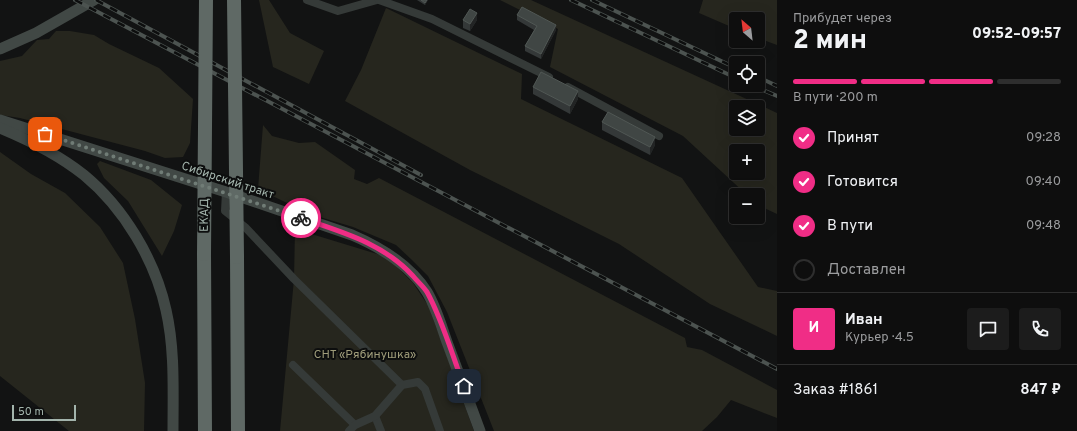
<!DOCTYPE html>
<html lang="ru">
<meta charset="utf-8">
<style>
:root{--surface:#0e0e0e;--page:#1c1c1c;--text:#f1f3f6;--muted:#9b9c9e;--line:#2e2e2e;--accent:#f02d86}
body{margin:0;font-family:Overpass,sans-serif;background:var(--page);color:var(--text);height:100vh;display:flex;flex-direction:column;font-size:15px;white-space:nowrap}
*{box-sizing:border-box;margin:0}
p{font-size:13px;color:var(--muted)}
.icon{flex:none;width:22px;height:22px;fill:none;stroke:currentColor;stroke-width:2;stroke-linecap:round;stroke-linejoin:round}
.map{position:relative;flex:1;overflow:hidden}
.details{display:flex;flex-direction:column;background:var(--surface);width:300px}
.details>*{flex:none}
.needle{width:26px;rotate:332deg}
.controls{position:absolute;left:729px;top:12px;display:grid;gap:8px}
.controls a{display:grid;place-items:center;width:36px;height:36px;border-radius:4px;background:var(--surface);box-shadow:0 4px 16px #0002,0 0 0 1px var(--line);font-size:20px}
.scale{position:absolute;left:12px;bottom:10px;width:64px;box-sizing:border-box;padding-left:4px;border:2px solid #a3b4ac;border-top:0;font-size:11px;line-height:14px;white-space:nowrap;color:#a3b4ac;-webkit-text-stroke:3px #0d0e0e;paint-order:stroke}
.pin{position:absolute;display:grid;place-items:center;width:34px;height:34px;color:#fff;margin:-17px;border-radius:8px;box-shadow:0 2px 6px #0006}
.courier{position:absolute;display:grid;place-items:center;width:40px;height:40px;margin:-20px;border:3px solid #f02d86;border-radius:50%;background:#fff;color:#222;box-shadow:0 1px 5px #0007}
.head em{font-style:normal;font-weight:800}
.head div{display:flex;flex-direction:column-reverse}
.head{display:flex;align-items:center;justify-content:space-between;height:68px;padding:0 16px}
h1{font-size:26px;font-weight:800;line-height:30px}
.bar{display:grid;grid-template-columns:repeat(4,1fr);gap:6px 4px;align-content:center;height:48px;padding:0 16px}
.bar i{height:5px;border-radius:3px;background:var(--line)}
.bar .active{background:var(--accent)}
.bar p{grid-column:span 4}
.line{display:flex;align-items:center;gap:10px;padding:0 16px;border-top:1px solid var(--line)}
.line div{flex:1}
.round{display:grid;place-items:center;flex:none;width:42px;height:42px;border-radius:4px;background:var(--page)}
ol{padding:0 16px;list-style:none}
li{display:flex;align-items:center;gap:12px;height:44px}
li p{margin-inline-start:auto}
li .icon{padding:4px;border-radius:50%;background:var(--accent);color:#fff;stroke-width:4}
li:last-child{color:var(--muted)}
li i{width:22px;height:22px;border:2px solid var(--line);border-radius:50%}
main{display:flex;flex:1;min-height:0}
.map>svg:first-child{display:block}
.green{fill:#26261e;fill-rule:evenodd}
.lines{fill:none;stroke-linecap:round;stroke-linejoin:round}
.street{stroke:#353a38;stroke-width:8}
.secondary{stroke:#414845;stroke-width:11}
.highway{stroke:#5f6965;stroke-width:14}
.rail-casing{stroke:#4c5350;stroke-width:4}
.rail{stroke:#0d0e0e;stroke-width:2.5;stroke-dasharray:8;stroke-linecap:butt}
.highway-bridge{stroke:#5f6965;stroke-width:14}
.wall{fill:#343838}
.shaded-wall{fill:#222424}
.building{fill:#404644;stroke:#505754}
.done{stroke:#707c76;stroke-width:4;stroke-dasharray:0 7.2}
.route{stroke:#f02d86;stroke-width:5}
.labels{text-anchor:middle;stroke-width:4;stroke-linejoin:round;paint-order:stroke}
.street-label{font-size:12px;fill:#a3b4ac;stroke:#0d0e0e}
.park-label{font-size:12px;fill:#9f9c7a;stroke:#0d0e0e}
</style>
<main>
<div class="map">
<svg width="777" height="431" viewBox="0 0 777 431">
<rect width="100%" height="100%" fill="#121313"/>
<!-- green -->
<g class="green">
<path d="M259,0H269L290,33L324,51L309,84L273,67Z"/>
<path d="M500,0H531L777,113V214L758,205V195H747L683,136L550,67L558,29ZM736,107H758V129H736ZM736,151H758V173H736Z"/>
<path d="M703,0H777V45L758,38V19H736V29L699,13Z"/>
<path d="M386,8L522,74L521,99L682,178L758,287L777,291V336L710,304L619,244L470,170L345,101L361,70Z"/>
<path d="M56,31H70L94,35L109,44L159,68L193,99L190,143L183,157L165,158L145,151L20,118L0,115V61L22,56L37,40L49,39Z"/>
<path d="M263,125L272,136L299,143L315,142L355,170L354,179L367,184L379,178L685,338L687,347L702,350L777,390V418L731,400L717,417L702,431H494L447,312L428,276L412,260L396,245L353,227L310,214L258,189Z"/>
<path d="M0,152L31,174L65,193L100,227L123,263L135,319L145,383L144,431H69L0,376Z"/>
<path d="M100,161L151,180L182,205L174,231L162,256L128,201L104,178L97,164Z"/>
<path d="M295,229L387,257L413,283L429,307L474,431H280L294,279Z"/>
</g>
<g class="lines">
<!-- street -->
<g class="street">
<path d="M307,0L338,11L377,0"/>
<path d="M379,0L432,19L549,77"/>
<path d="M568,87L659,136"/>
<path d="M226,192L225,211L245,227L294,279L402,385"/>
<path d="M293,365L355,425"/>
<path d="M375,416L381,431"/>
<path d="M349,431L355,425L375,416L402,385L418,382L425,389L440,431"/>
</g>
<!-- secondary -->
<g class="secondary">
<path d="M0,49L36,33L94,0"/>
<path d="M0,120L226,192L352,235C380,247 410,265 427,292C436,307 441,325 447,342C458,372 469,401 480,431"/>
<path d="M0,128C29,140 59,155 84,175C124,208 155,260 166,310C175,349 173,391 173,431"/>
</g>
<!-- highway -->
<g class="highway">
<path d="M204,254L205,431"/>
<path d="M237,257L238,431"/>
</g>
<defs>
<g id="rail">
<path d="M75,0L777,369"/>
<path d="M96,0L421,175"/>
<path d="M571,0L736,78"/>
<path d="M592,0L736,68"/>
<path d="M758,77L777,86"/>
<path d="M751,85L777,96"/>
</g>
</defs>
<!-- rail casing -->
<use href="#rail" class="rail-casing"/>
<!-- rail -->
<use href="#rail" class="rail"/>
<!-- highway-bridge -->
<g class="highway-bridge">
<path d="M234,0L237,257"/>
<path d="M204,254L206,0"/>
</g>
</g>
<!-- wall -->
<g class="wall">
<path d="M417,0H428L425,5Z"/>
<path d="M517,15L556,30L541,59L525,51V46L534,30L517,20Z"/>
<path d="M463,20H477L470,31L463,28Z"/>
<path d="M533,87L578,99L570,114L533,94Z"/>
<path d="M602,122L655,145L650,155L602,130Z"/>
</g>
<!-- shaded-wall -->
<g class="shaded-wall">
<path d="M427,0H428L425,5V3Z"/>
<path d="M477,13V20L470,31V24Z"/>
<path d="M556,25V30L541,59V54Z"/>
<path d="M578,91V99L570,114V106Z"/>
<path d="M655,137V145L650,155V147Z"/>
</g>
<!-- building -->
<g class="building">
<path d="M421,0H427L425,3Z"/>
<path d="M522,7L556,25L541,54L525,46L537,26L517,15Z"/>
<path d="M470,9L477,13L470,24L463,20Z"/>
<path d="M541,72L578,91L570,106L533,87Z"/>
<path d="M608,112L655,137L650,147L602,122Z"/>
</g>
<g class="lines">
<!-- done -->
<path class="done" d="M45,134L301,218"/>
<!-- route -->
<path class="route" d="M301,218C342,232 383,243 413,276C417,281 423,286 427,292C443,321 452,355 464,386"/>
</g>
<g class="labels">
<!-- street labels -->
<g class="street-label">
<text transform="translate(228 180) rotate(18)" y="4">Сибирский тракт</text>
<text transform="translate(204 215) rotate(-89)" y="4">ЕКАД</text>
</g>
<!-- park labels -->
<g class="park-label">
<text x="365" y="358">СНТ «Рябинушка»</text>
</g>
</g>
</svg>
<div class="controls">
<a><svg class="needle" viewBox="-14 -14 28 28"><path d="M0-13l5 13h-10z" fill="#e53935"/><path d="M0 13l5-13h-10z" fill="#9b9c9e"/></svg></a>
<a><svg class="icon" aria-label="locate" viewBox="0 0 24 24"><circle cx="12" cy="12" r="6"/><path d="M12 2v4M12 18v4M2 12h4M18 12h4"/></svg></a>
<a><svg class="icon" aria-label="layers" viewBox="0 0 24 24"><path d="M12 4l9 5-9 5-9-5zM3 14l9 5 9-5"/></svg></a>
<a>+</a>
<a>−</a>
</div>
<div class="scale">50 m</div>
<div class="pin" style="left:45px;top:134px;background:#ea580c"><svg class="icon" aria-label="bag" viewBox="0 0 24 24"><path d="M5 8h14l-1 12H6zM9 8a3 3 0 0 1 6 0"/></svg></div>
<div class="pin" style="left:464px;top:386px;background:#1f2937"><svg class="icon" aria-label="home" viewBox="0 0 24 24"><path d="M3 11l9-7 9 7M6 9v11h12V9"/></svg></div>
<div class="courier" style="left:301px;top:218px"><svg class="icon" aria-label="bike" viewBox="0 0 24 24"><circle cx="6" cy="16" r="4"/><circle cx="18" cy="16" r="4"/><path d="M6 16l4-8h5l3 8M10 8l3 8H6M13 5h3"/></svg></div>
</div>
<section class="details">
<div class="head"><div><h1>2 мин</h1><p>Прибудет через</p></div><em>09:52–09:57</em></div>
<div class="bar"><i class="active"></i><i class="active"></i><i class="active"></i><i></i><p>В пути · 200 m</p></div>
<ol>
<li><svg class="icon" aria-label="check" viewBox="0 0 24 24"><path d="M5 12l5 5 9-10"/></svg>Принят<p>09:28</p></li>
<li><svg class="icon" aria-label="check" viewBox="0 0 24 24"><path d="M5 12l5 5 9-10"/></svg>Готовится<p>09:40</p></li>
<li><svg class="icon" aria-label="check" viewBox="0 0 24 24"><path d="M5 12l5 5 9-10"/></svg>В пути<p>09:48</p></li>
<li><i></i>Доставлен</li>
</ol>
<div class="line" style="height:72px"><b class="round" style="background:var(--accent);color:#fff">И</b><div><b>Иван</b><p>Курьер · 4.5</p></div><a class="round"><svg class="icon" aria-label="chat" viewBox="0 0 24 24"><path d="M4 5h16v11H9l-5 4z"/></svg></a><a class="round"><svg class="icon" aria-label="phone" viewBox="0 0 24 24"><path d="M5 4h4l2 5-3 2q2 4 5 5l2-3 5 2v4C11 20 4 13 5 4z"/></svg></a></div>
<div class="line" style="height:52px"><div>Заказ #1861</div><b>847 ₽</b></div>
</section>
</main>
